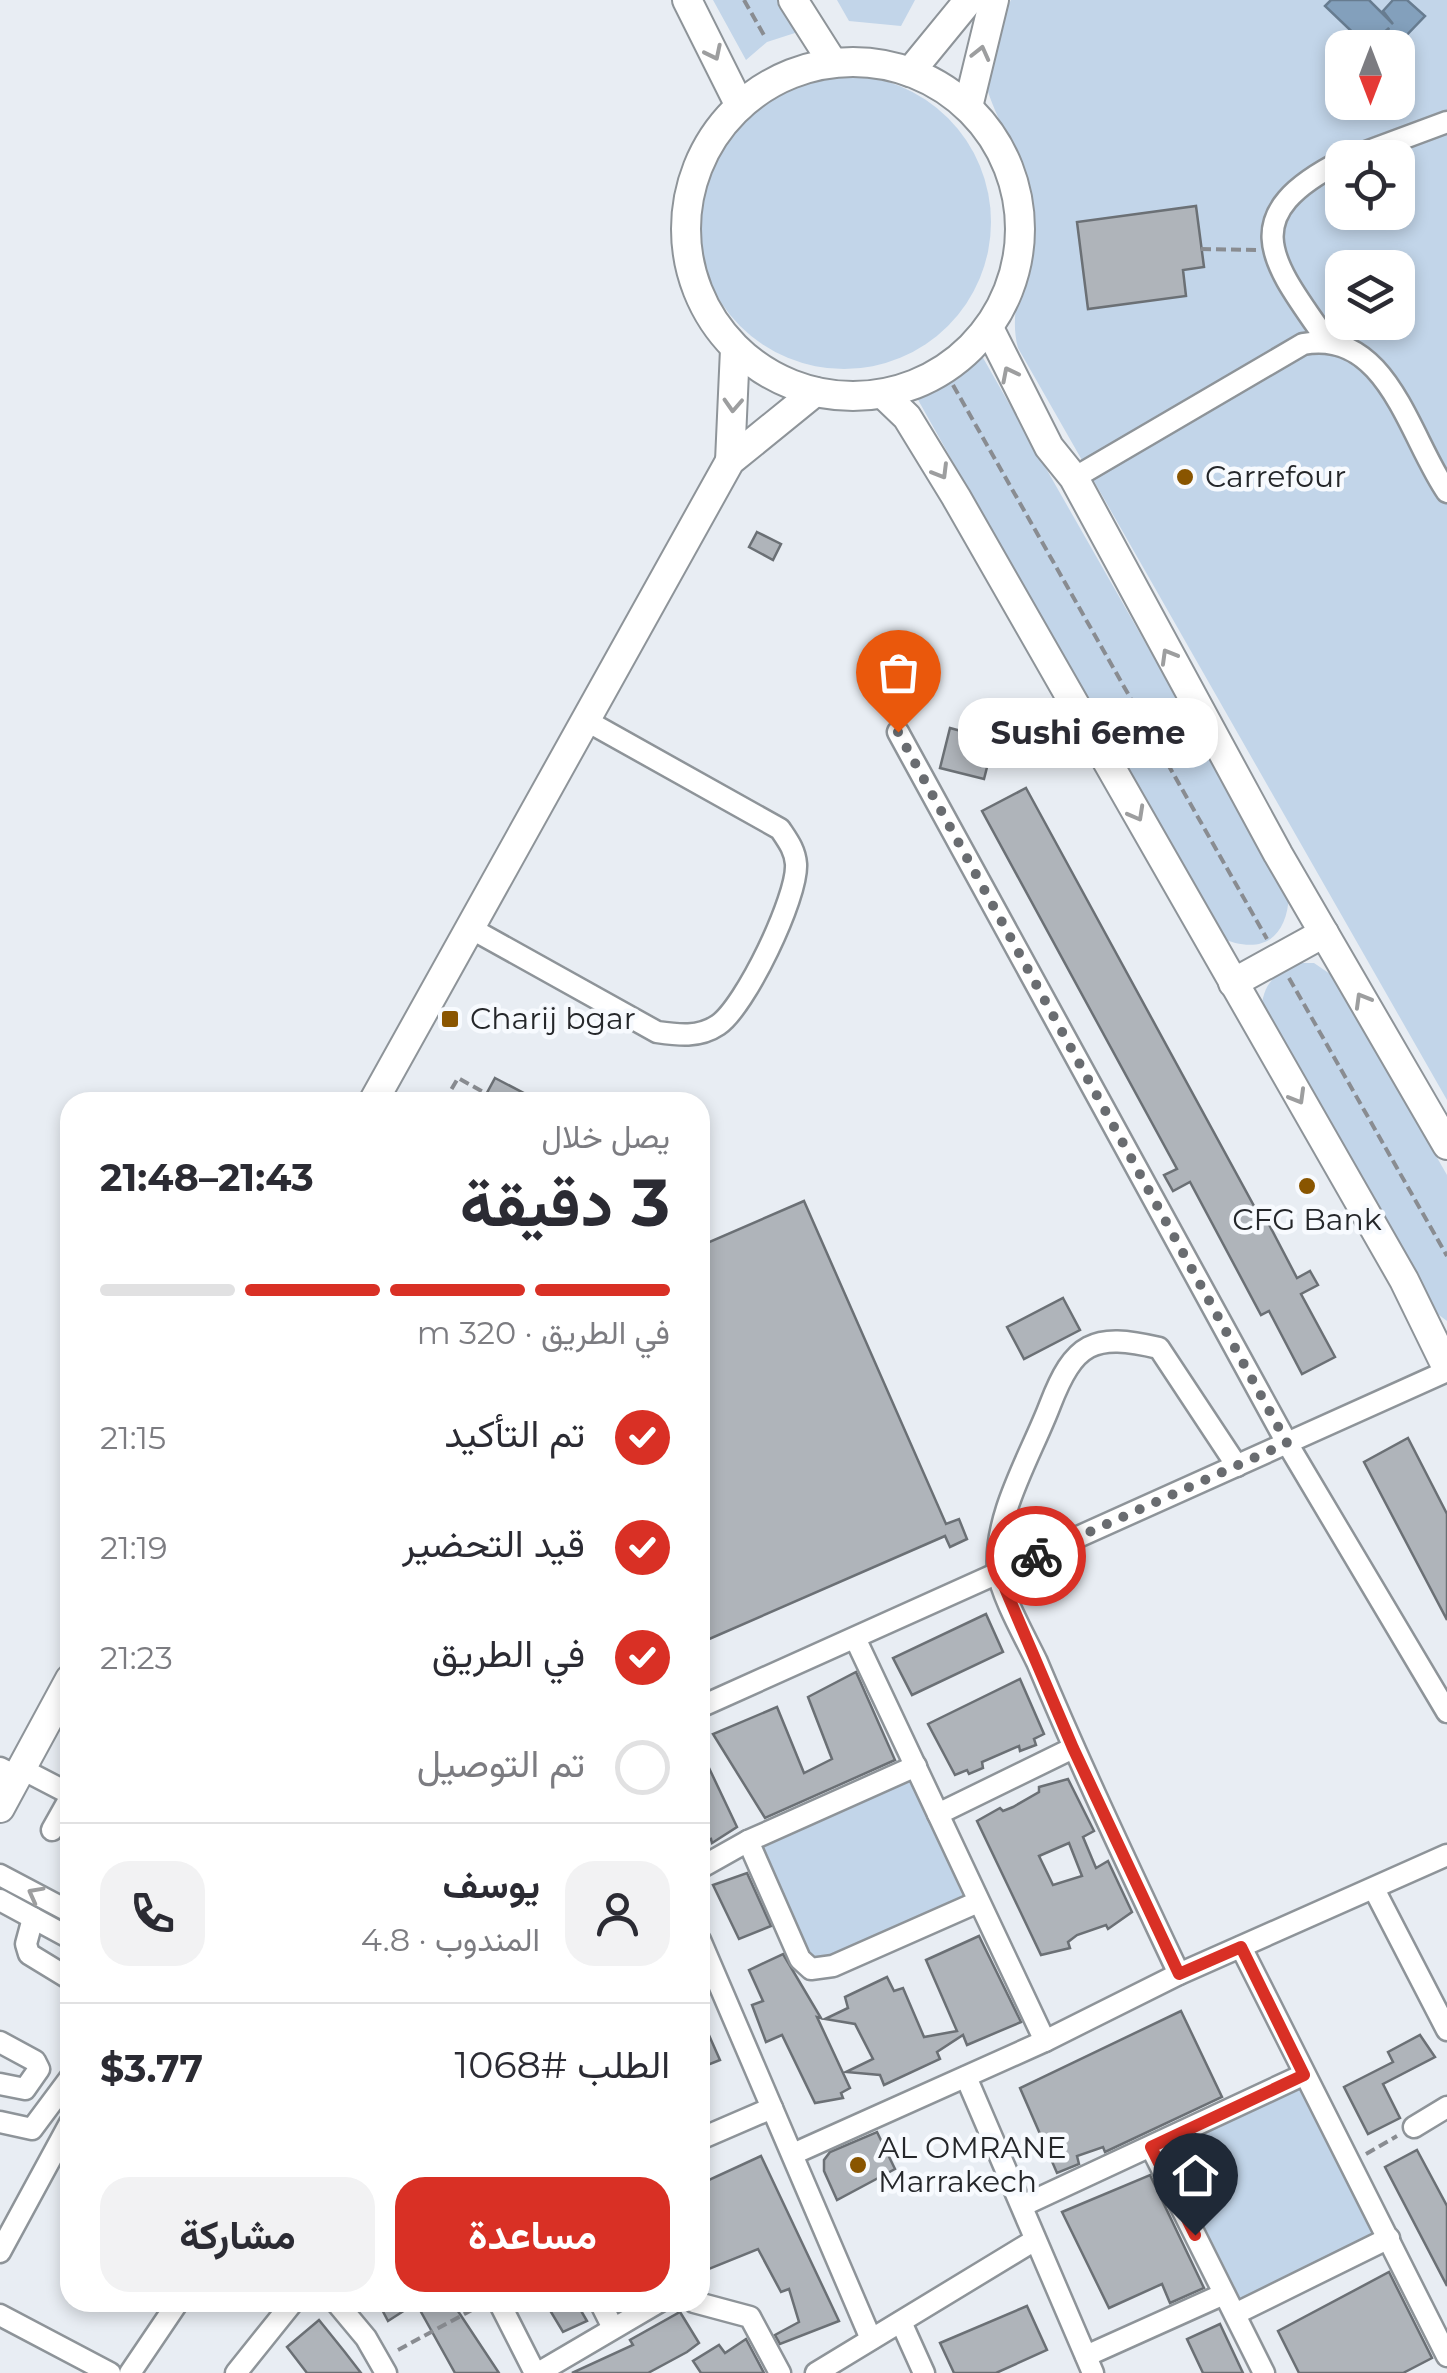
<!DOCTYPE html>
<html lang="ar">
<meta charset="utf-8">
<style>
:root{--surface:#fff;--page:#f2f2f3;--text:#2b2b33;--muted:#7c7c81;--line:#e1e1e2;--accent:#d93025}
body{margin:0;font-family:Montserrat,Vazirmatn,sans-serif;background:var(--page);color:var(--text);direction:rtl;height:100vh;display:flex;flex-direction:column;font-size:38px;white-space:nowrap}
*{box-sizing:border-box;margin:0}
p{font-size:32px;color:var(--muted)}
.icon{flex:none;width:55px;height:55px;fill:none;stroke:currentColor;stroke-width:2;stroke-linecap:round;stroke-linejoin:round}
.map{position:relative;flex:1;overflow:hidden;direction:ltr}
.sheet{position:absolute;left:60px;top:1092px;width:650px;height:1220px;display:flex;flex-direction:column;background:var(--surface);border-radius:30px;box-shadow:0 5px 15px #0003;direction:rtl}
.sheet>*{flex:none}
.needle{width:65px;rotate:180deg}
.buttons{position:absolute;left:1325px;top:30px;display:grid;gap:20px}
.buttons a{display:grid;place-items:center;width:90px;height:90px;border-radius:20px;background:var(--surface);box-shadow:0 5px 15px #0003;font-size:50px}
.pin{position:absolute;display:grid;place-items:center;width:85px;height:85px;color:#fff;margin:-102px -42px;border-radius:50% 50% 50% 0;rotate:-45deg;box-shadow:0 0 10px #0007}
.pin .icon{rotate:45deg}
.courier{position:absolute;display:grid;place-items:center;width:100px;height:100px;margin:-50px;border:8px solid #d93025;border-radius:50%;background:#fff;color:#222;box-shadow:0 2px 12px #0007}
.bubble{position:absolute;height:70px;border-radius:30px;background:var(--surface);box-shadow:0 5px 15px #0003;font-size:32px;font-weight:700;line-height:70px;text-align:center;direction:rtl}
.overview em{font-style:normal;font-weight:700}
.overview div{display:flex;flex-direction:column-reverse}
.overview{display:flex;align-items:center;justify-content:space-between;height:170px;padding:0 40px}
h1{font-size:65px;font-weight:700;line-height:75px}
.bar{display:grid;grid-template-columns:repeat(4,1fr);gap:15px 10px;align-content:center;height:120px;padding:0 40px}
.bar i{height:12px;border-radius:8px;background:var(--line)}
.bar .active{background:var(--accent)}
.bar p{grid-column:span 4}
.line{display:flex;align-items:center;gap:25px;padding:0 40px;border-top:2px solid var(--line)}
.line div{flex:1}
.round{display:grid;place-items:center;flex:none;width:105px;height:105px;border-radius:30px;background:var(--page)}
ol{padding:0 40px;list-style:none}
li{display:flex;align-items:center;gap:30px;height:110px}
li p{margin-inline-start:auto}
li .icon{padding:10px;border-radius:50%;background:var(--accent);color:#fff;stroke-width:4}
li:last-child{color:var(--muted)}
li i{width:55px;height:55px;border:5px solid var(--line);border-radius:50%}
.primary-button{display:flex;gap:20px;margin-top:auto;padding:20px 40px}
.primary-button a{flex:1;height:115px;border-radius:30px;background:var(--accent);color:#fff;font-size:40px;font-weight:700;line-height:115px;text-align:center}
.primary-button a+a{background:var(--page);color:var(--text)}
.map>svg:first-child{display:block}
.green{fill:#c2d5e9;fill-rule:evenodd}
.water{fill:#83a0bc;stroke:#677c90;stroke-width:2.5}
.building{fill:#afb4ba;stroke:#6b7075;stroke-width:2.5;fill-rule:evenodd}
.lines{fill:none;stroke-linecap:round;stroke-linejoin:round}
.minor-casing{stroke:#8e9499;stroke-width:25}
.major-casing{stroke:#8e9499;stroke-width:32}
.path{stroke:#898c91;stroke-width:4;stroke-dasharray:10 5;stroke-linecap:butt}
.minor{stroke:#fff;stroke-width:20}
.major{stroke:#fff;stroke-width:28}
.oneway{stroke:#9d9e9f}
.done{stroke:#696c70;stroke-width:10;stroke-dasharray:0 18}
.route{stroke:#d93025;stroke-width:12}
.poi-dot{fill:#895500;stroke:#f7fafe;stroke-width:4}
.labels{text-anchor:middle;stroke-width:9;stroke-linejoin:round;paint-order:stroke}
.poi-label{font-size:30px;fill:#25272a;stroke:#f7fafe;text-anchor:start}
</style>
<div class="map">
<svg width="1447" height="2373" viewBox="0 0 1447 2373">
<rect width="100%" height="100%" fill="#e8edf3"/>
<!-- green -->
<g class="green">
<path d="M713,0H780L798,32L767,42L746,60Z"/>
<path d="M837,0H915L901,26L849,21Z"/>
<path d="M1011,0H1447V1100L1018,348C1005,300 1037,256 1032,206C1026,153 971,92 985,47C990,31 1003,15 1011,0ZM1342,48H1398V102H1342ZM1342,158H1398V212H1342ZM1342,268H1398V322H1342Z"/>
<circle cx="844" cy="222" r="147"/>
<path d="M982,356L1289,895C1287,940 1260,956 1219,937L917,398L965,371Z"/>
<path d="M1295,963H1314L1333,976L1447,1175V1321L1431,1309L1261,1013C1263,984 1271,978 1295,963Z"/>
<path d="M909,1774L965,1901L812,1966L754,1842Z"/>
<path d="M1301,2082L1379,2235L1240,2304L1163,2151Z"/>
</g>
<!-- water -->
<path class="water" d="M1331,0H1369L1393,24L1383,11L1393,0H1407L1425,16L1399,43L1387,32L1389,28L1368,47L1325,6Z"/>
<!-- building -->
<g class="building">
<path d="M1196,206L1204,267L1183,270L1186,296L1088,309L1077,222Z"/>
<path d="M757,532L781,544L773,560L749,547Z"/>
<path d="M950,728L994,740L984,779L940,768Z"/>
<path d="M1026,788L1259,1215L1263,1213L1297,1278L1310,1271L1318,1285L1301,1294L1335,1357L1302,1374L1269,1311L1261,1315L1190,1182L1173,1191L1164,1175L1177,1169L982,811Z"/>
<path d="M495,1078L541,1102H482Z"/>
<path d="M804,1201L946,1524L959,1519L967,1539L950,1547L945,1536L700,1643V1246Z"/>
<path d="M1063,1298L1080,1330L1024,1359L1007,1327Z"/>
<path d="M1408,1438L1447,1514V1620L1364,1462Z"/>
<path d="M986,1614L1003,1652L912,1695L893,1658Z"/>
<path d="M856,1672L895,1760L765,1818L713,1734L777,1707L804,1773L832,1759L808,1697Z"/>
<path d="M1020,1679L1044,1734L1034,1739L1036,1745L1020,1751L1019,1746L982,1762L983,1768L969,1774L967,1770L955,1775L928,1724Z"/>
<path d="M700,1749L737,1827L712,1843L711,1839L700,1843Z"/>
<path d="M1068,1779L1094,1831L1083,1837L1096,1868L1108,1861L1132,1912L1108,1929L1106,1925L1077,1935L1068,1942L1070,1948L1041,1955L977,1821L1000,1808L1003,1811L1013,1807L1039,1792V1787ZM1069,1843L1082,1876L1053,1885L1039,1856Z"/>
<path d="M747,1873L771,1926L739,1939L713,1885Z"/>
<path d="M979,1936L1021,2022L967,2045L963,2035L937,2052L940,2059L884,2085L880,2075L846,2072L873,2059L855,2024L825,2019L848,2008L845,1997L887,1977L894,1991L903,1988L924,2037L957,2031L926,1960Z"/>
<path d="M783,1954L821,2018L817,2017L850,2088L841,2093L843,2098L815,2103L782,2035L766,2042L752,2005L763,2001L749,1970Z"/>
<path d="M1181,2011L1222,2097L1105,2152L1103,2147L1077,2156L1079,2164L1057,2173L1020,2088Z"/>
<path d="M700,2015L720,2060L700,2068Z"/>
<path d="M1420,2035L1435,2057L1383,2084L1400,2118L1368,2134L1344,2087L1393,2062L1388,2052Z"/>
<path d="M877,2132L895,2169L837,2200L824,2171V2160L830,2152Z"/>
<path d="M1417,2150L1447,2206V2286L1385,2167Z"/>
<path d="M761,2156L839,2321L780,2344L775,2335L799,2322L789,2289L781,2292L758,2249L704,2271L700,2262V2184Z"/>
<path d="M1150,2175L1204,2288L1170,2303L1162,2284L1109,2308L1062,2212Z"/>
<path d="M1389,2272L1432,2358L1403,2373H1299L1278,2331Z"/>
<path d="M378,2302H452L499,2373H455L416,2303L388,2321Z"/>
<path d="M545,2302H576L587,2321L563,2332Z"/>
<path d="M1027,2306L1047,2350L996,2373H954L940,2343Z"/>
<path d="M680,2312L699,2343L687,2352L648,2373H572L633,2345L630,2340Z"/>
<path d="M319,2320L344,2351L361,2373H307L287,2347Z"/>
<path d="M1220,2324L1243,2373H1203L1187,2339Z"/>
<path d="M746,2339L764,2373H701L693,2361L719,2345L725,2353Z"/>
</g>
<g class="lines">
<defs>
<g id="minor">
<path d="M1350,158L1447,122"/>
<path d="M1326,339C1272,262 1233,216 1342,161"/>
<path d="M1074,478L1303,344C1387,328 1409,437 1447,492"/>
<path d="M898,732L1287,1443L1447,1712"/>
<path d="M472,929L657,1032C678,1035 699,1038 718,1025C745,1007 798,897 796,864C795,850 788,841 780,829L587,721"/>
<path d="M855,1638L1045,2041"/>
<path d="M700,1707L1447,1371"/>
<path d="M0,1768L18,1777"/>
<path d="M22,1769L70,1794"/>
<path d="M938,1814L1073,1748"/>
<path d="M52,1830L70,1798"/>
<path d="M748,1841L800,1959L811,1969L833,1966L978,1902"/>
<path d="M700,1868L748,1841L916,1766"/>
<path d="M0,1875L70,1912"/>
<path d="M1374,1889L1447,2030"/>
<path d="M0,1900L70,1938"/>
<path d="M33,1918L26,1944L29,1954L70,1979"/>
<path d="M700,1940L871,2339"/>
<path d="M1241,1947L1447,2356"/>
<path d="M1179,1974C1130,1870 1081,1767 1037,1662C1026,1639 1001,1595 998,1571C993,1516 1031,1455 1050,1405C1074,1343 1093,1332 1159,1348L1237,1466"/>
<path d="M0,2042L35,2061L39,2069L25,2089L0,2084"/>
<path d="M966,2077L1093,2373"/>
<path d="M0,2122L32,2129L70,2078"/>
<path d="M1414,2127L1447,2107"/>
<path d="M700,2139L772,2108"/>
<path d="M1151,2147L1264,2373"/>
<path d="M793,2154L1045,2041L1179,1974L1447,1855"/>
<path d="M1024,2205L1303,2075"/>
<path d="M0,2252L70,2123"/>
<path d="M336,2302L366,2338L386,2373"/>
<path d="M499,2302L535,2373"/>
<path d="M600,2302L613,2328"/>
<path d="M694,2302L750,2317L780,2373"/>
<path d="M1235,2314L1389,2238"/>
<path d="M0,2315L110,2373"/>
<path d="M901,2322L924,2373"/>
<path d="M1086,2356L1224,2294"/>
<path d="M130,2373L178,2302"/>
<path d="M236,2373L293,2302"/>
<path d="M538,2373L659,2302"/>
<path d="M816,2373L1035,2240"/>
</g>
<g id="major">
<path d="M687,0L740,106"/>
<path d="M793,0L833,63"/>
<circle cx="853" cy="229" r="167"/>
<path d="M910,72L969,0"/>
<path d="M968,107L994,0"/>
<path d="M989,328L1049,447L1074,478L1278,854L1447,1145"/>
<path d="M883,394L907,417L956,497L1404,1280L1447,1368"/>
<path d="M730,461L735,349"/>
<path d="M1233,983L1324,933"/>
<path d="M373,1102L730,461L815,392"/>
<path d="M0,1808L70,1679"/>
</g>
</defs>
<!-- minor casing -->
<use href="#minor" class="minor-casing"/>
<!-- major casing -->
<use href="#major" class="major-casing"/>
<!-- path -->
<g class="path">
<path d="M744,0L765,37"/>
<path d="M1201,249L1257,250"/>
<path d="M953,385L1267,939"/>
<path d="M1289,978L1447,1256"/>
<path d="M444,1102L458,1078L487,1094"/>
<path d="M1366,2154L1397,2136"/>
<path d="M398,2350L481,2305"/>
</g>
<!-- minor -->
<use href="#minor" class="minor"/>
<!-- major -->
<use href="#major" class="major"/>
</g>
<!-- one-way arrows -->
<defs><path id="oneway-chevron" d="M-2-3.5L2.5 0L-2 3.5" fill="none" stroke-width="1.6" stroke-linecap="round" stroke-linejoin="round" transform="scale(2.5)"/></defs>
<g class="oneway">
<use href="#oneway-chevron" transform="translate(714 53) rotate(64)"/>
<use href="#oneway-chevron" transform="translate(981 53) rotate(-76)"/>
<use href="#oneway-chevron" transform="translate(1009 374) rotate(-117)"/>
<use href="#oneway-chevron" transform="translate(733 405) rotate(93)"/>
<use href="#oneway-chevron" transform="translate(941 472) rotate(59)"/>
<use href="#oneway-chevron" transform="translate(1168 656) rotate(-120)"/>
<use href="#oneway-chevron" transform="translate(1137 814) rotate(61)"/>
<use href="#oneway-chevron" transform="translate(1362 1000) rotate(-120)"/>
<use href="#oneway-chevron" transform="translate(1298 1097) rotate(60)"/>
<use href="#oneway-chevron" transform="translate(35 1894) rotate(-152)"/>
</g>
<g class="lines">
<!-- done -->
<path class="done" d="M898,732L1287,1443L1036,1556"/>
<!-- route -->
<path class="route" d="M1036,1556L998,1572L1073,1748L1179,1974L1241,1947L1304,2075L1151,2147L1195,2235"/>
</g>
<!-- markers -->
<g class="poi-dot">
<circle cx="1185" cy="477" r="10"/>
<rect x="440" y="1009" width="20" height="20" rx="5"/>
<circle cx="1307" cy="1186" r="10"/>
<circle cx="858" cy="2165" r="10"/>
</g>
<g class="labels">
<!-- poi labels -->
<g class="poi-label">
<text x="1205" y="487">Carrefour</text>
<text x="470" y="1029">Charij bgar</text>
<text x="1307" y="1230" text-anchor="middle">CFG Bank</text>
<text x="878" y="2158">AL OMRANE<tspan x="878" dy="34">Marrakech</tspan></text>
</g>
</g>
</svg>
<div class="buttons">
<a><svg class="needle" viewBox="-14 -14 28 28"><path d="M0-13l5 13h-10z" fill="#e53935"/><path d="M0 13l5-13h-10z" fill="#7c7c81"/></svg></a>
<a><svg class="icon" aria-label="locate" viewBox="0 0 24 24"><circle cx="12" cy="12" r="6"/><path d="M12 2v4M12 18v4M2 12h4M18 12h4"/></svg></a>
<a><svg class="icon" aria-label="layers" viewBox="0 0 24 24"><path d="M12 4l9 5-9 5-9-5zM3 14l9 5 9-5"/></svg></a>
</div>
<div class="pin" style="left:898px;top:732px;background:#ea580c"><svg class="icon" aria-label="bag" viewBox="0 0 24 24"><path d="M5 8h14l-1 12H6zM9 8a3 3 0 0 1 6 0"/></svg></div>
<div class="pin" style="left:1195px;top:2235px;background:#1f2937"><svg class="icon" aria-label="home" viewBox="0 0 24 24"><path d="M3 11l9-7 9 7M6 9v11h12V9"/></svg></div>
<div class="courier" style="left:1036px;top:1556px"><svg class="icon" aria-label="bike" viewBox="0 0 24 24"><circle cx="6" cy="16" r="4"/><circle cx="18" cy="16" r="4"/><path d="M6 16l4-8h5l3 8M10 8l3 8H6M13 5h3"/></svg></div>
<div class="bubble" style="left:958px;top:698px;width:260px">Sushi 6eme</div>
<section class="sheet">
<div class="overview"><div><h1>3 دقيقة</h1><p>يصل خلال</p></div><em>21:43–21:48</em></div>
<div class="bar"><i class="active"></i><i class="active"></i><i class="active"></i><i></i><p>في الطريق · 320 m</p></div>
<ol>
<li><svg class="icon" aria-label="check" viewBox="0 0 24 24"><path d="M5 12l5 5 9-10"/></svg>تم التأكيد<p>21:15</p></li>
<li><svg class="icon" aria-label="check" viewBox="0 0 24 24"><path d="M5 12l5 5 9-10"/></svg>قيد التحضير<p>21:19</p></li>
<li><svg class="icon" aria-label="check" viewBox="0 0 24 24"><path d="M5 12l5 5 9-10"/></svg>في الطريق<p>21:23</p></li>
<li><i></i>تم التوصيل</li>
</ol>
<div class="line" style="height:180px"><a class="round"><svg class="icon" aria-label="person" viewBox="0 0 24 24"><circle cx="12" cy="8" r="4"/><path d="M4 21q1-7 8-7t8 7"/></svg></a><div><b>يوسف</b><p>المندوب · 4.8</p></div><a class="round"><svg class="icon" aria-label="phone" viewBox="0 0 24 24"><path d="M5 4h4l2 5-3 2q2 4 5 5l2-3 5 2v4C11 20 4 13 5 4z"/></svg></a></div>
<div class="line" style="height:130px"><div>الطلب #1068</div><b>$3.77</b></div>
<div class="primary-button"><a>مساعدة</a><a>مشاركة</a></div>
</section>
</div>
